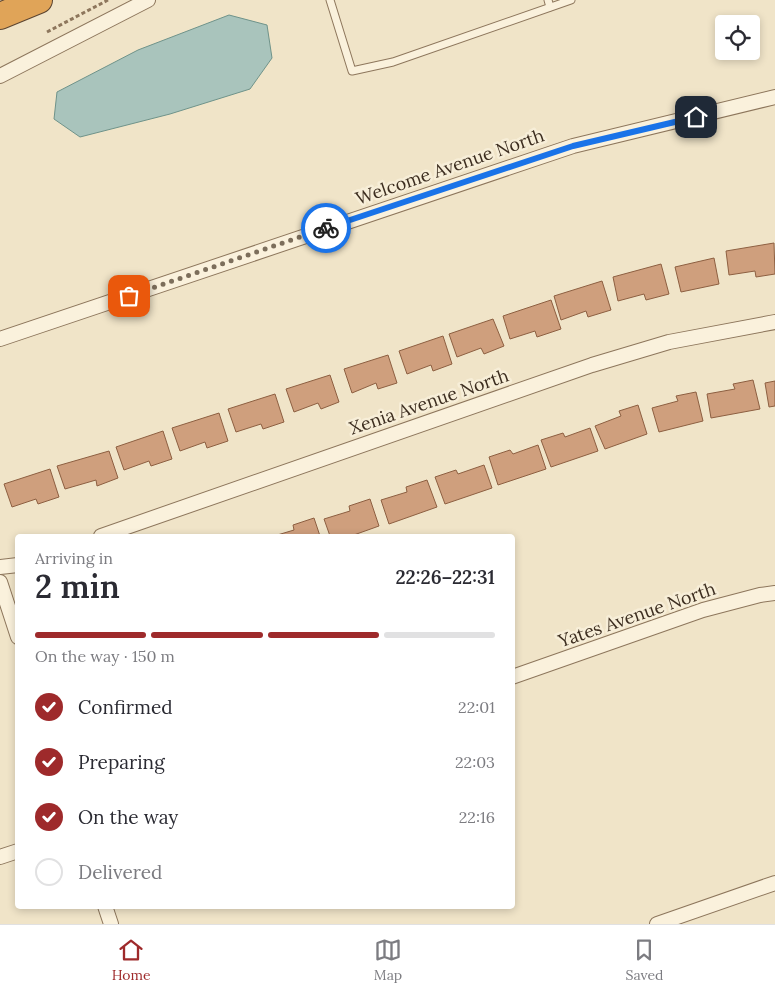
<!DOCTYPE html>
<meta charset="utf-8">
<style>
:root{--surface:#fff;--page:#f2f2f3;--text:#2b2b33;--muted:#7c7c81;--line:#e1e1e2;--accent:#9e2a2b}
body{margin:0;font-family:Lora,serif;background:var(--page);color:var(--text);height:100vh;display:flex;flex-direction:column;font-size:19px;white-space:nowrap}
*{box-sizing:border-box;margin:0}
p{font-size:16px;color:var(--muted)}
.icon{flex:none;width:28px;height:28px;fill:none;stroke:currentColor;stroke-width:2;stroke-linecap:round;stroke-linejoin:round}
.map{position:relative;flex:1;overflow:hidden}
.details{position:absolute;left:15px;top:534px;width:500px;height:375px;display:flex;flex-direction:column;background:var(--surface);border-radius:5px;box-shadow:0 2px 8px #0003}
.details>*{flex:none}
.buttons{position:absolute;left:715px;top:15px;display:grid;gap:10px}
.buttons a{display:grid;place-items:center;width:45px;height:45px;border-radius:5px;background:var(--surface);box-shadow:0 2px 8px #0003;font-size:25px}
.pin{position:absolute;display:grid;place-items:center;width:42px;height:42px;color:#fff;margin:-21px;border-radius:10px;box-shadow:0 2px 8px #0006}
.courier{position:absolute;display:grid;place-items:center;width:50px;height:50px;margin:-25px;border:4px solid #1a73e8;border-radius:50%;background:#fff;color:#222;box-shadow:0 1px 6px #0007}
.summary em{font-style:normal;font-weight:600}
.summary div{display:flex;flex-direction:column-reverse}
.summary{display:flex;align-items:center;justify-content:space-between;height:85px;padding:0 20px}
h1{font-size:32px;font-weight:600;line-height:38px}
.bar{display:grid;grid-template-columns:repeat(4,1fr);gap:8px 5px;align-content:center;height:60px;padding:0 20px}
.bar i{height:6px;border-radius:4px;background:var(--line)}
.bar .selected{background:var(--accent)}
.bar p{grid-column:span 4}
ol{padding:0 20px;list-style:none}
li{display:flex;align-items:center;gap:15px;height:55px}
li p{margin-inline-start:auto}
li .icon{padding:5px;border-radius:50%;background:var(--accent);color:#fff;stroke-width:4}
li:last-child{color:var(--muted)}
li i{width:28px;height:28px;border:2px solid var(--line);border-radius:50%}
.tabs{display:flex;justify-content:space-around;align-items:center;height:70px;border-top:1px solid var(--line);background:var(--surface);font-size:14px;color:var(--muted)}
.tabs a{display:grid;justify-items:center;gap:2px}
.tabs .selected{color:var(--accent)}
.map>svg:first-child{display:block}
.water{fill:#a9c4bc;stroke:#6f938a}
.building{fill:#cf9f7d;stroke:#8d5f41}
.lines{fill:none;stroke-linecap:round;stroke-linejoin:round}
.lane-casing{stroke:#8d765c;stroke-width:9}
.street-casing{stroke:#8d765c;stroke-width:16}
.highway-casing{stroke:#5b4430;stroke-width:28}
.path{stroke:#8d765c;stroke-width:3;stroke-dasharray:4 2.5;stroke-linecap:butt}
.lane{stroke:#faf1dc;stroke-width:7}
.street{stroke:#faf1dc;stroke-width:14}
.highway{stroke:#e0a458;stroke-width:26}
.done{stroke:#7c6e5b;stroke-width:5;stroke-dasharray:0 9}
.route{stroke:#1a73e8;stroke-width:6}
.labels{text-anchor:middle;stroke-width:5;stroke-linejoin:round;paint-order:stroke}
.street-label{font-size:18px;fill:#3d2e20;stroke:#f7eed8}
</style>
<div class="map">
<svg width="775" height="924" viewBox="0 0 775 924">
<rect width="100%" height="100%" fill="#f0e4c8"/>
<!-- water -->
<path class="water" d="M229,15L267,25L272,58L250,89L170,114L80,137L54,119L57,92L138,50Z"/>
<!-- building -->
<g class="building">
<path d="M774,243L775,274L756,277L755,271L729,275L726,251Z"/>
<path d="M714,258L719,284L681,292L675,267Z"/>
<path d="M661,264L669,294L646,300L644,294L618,301L613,277Z"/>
<path d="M602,281L611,310L588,317L586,311L561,320L554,296Z"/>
<path d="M551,300L561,329L537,337L535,331L510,339L503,316Z"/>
<path d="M493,319L504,346L484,354L481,348L457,357L449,334Z"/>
<path d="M443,336L452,364L433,371L431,365L407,374L399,351Z"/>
<path d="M388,355L397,383L378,389L376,383L352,393L344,369Z"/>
<path d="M330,375L339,402L321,409L318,403L294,412L286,389Z"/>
<path d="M753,380L760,409L711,418L707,394L735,389L733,384Z"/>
<path d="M775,381V406L769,407L765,383Z"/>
<path d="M696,392L703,421L659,432L652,408L678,401L676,396Z"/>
<path d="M275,394L284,422L263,429L261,424L236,432L228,409Z"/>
<path d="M638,405L647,434L605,449L595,426L621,416L619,411Z"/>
<path d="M219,413L228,441L207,448L205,442L180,451L172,428Z"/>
<path d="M590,428L598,451L551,467L541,440L563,433L565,437Z"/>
<path d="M163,431L172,459L151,466L149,461L124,470L116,447Z"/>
<path d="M538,445L546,469L498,485L489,457L510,450L513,454Z"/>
<path d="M109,451L118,478L97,486L96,480L65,489L57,466Z"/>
<path d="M484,465L492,488L445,504L435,477L456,470L458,474Z"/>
<path d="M50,469L59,497L38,504L36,499L12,507L4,484Z"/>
<path d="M427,480L437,507L389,524L381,500L407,492L406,487Z"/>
<path d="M370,499L379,526L351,536H330L324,519L350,511L349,506Z"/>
<path d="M314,518L320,536H274L294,530L293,525Z"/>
</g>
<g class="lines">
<defs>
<g id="lane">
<path d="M330,0L352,71L393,62L571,0"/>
<path d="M548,0L550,7"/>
</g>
<g id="street">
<path d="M0,76L148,0"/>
<path d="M0,339L573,146L775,97"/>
<path d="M101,536L592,365L669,342L775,322"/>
<path d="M0,567L18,565"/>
<path d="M0,582L18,637"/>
<path d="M512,677L703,610L760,595L775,593"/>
<path d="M0,857L18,851"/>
<path d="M105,906L111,924"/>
<path d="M657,924L775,883"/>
</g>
<path id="highway" d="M0,16L39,0"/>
</defs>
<!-- lane casing -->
<use href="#lane" class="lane-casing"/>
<!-- street casing -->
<use href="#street" class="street-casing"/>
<!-- highway casing -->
<use href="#highway" class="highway-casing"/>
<!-- path -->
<path class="path" d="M47,32L108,0"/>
<!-- lane -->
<use href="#lane" class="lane"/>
<!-- street -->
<use href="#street" class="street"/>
<!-- highway -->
<use href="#highway" class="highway"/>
</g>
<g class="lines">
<!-- done -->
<path class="done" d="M129,296L326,228"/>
<!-- route -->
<path class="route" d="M326,228L573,146L696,117"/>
</g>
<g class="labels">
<!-- street labels -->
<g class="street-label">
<text transform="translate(450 167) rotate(-19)" y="6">Welcome Avenue North</text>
<text transform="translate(429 402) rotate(-19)" y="6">Xenia Avenue North</text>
<text transform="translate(637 615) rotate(-19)" y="6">Yates Avenue North</text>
</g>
</g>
</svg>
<div class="buttons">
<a><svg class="icon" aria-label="locate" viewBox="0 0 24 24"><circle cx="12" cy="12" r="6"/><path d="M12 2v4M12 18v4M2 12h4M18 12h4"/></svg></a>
</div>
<div class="pin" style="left:129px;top:296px;background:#ea580c"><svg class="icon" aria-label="bag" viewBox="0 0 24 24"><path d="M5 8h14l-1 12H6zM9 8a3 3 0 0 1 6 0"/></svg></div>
<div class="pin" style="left:696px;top:117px;background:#1f2937"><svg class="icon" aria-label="home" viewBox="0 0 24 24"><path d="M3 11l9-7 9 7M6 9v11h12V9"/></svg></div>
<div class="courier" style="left:326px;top:228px"><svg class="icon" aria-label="bike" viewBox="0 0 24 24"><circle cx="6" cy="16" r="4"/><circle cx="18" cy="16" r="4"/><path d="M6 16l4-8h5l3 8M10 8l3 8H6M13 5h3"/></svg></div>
<section class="details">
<div class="summary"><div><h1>2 min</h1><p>Arriving in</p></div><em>22:26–22:31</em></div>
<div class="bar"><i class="selected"></i><i class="selected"></i><i class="selected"></i><i></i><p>On the way · 150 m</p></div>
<ol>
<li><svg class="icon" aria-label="check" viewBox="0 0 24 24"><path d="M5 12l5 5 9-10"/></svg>Confirmed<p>22:01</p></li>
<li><svg class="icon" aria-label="check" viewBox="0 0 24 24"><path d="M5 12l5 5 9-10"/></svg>Preparing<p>22:03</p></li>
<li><svg class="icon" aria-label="check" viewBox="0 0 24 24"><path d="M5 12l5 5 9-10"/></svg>On the way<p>22:16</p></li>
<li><i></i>Delivered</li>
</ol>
</section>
</div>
<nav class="tabs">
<a class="selected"><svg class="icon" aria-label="home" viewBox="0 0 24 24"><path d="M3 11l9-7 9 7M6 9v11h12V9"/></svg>Home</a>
<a><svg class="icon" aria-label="map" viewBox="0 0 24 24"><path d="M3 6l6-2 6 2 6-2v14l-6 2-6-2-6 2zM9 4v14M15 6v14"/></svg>Map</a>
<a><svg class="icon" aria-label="saved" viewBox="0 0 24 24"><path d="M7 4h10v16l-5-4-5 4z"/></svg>Saved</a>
</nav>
